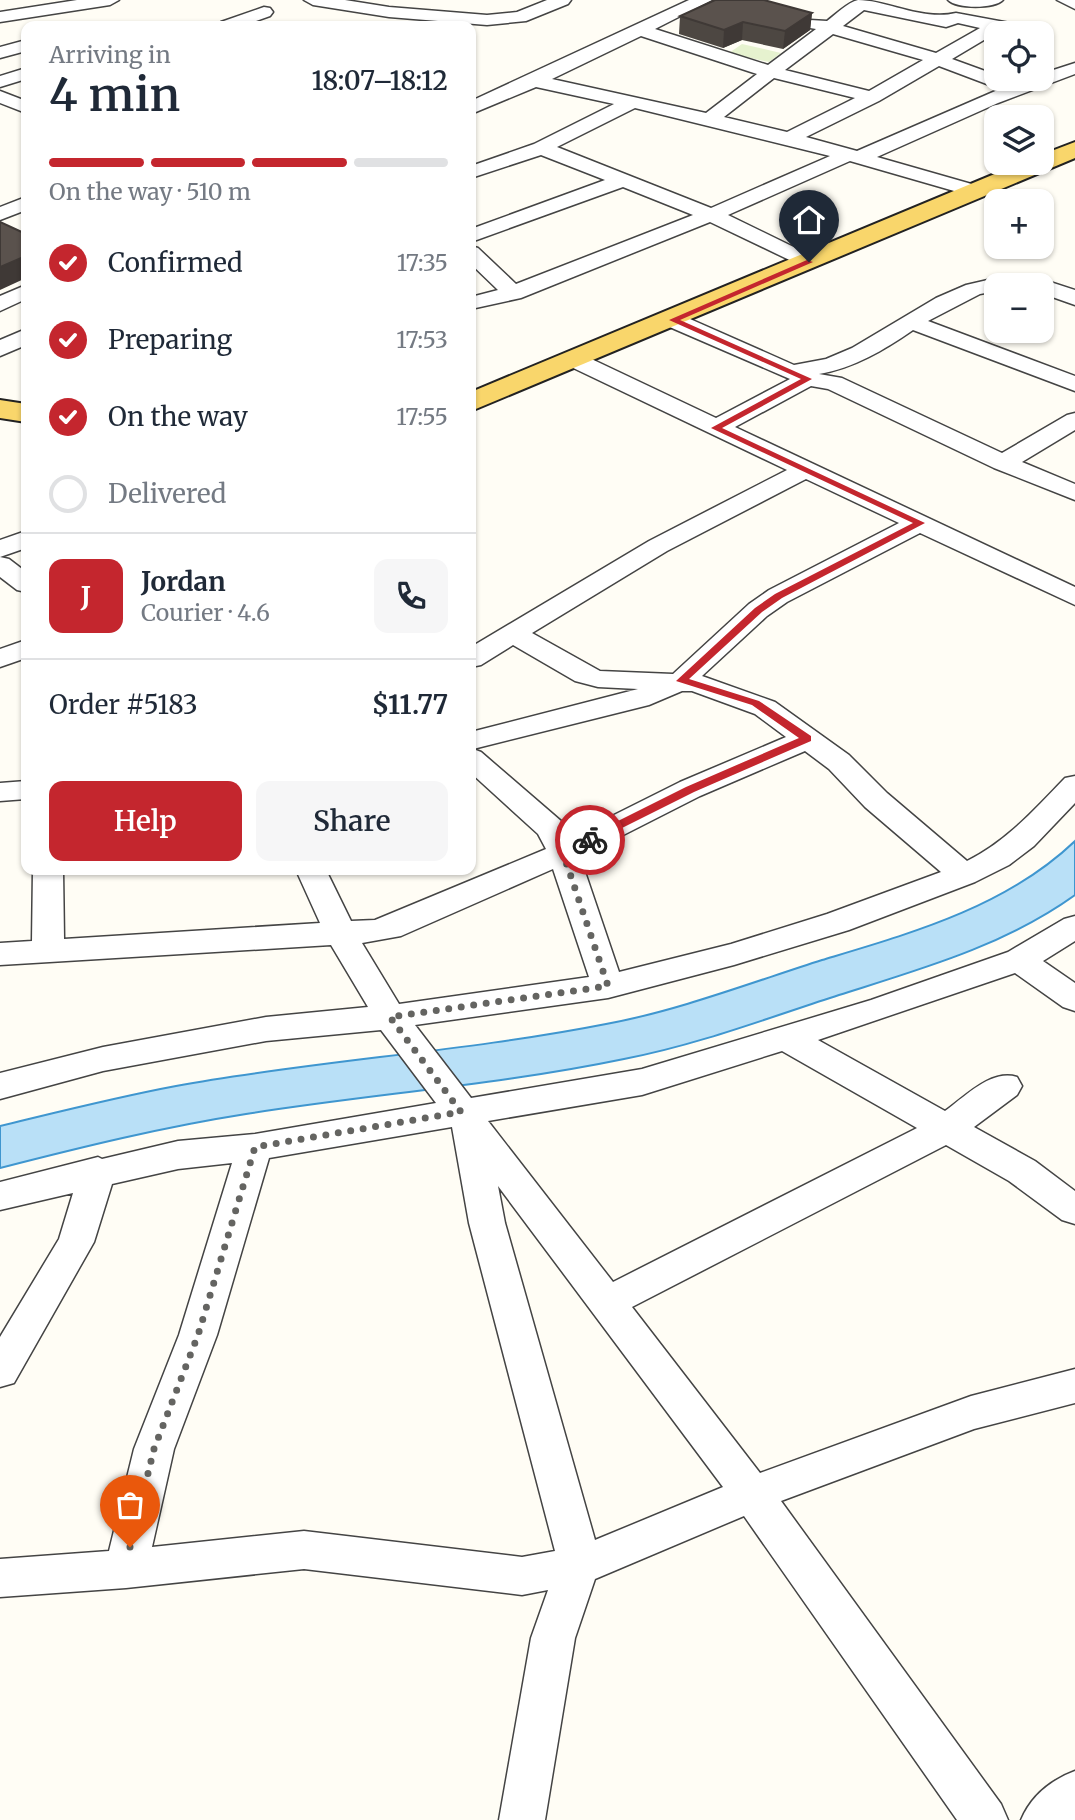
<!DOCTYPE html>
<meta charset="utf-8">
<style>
:root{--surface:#fff;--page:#f6f6f7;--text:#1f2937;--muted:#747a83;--line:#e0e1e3;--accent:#c4262e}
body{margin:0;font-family:Merriweather,serif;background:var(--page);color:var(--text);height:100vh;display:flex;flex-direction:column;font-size:26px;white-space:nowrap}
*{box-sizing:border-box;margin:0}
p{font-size:23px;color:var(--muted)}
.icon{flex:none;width:38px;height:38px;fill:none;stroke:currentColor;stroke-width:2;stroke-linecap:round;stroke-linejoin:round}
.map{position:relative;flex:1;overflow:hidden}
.drawer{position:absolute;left:21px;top:21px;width:455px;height:854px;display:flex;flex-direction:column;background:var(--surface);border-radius:14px;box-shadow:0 2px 5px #0004}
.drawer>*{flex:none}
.tools{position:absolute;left:984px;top:21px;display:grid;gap:14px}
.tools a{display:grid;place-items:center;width:70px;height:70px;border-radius:14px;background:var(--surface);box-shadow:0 2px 5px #0004;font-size:35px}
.pin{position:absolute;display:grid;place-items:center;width:60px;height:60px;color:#fff;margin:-72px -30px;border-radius:50% 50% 50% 0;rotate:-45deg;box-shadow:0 0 7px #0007}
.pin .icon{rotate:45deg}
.courier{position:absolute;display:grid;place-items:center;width:70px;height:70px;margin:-35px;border:5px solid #c4262e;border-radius:50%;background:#fff;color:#222;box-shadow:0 2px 9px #0007}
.summary em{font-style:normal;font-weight:600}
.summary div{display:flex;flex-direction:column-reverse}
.summary{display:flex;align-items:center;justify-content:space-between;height:119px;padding:0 28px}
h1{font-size:46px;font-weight:600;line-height:52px}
.bar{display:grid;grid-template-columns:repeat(4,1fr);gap:10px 7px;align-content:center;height:84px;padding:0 28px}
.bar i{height:9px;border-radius:5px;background:var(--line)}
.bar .selected{background:var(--accent)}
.bar p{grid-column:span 4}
.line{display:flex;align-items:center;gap:18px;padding:0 28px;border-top:2px solid var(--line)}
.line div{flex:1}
.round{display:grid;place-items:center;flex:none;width:74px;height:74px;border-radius:14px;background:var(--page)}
ol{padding:0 28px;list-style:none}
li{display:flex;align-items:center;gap:21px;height:77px}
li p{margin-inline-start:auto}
li .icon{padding:7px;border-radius:50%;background:var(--accent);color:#fff;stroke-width:4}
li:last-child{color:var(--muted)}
li i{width:38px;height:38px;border:4px solid var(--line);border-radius:50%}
.action{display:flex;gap:14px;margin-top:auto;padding:14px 28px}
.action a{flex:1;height:80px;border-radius:14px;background:var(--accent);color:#fff;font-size:28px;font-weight:600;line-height:80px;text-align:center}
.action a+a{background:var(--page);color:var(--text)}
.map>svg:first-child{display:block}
.pitch{fill:#e6f2cf}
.water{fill:#b9e0f7;stroke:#3f96cf;stroke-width:2}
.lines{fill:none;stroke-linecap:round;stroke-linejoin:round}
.minor-casing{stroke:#444;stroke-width:3}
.major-casing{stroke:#222;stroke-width:4}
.minor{fill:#fff;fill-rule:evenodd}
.major{fill:#f9d66b;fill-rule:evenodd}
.wall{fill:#4d4742}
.shaded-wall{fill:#3f3936}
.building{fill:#5a524d;stroke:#3f3936;stroke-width:2}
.route{fill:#c4262e}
.done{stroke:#646461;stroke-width:7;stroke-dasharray:0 12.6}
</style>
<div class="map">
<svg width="1075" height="1820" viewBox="0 0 1075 1820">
<rect width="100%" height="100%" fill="#fffdf5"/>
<!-- pitch -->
<path class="pitch" d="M742,44L781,53L769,62L729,53Z"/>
<!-- water -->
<path class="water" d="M1075,841V895C1004,946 921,969 839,995C768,1018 697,1045 624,1059C499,1085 372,1094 246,1114C163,1127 82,1147 0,1168V1126C58,1112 117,1097 176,1086C318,1060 464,1052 606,1024C677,1011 753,982 822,960C912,933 1006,907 1075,841Z"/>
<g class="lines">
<defs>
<g id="minor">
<path d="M77,0H119L110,5L0,22V12Z"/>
<path d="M304,0H345L389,7L487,15L517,12L547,0H571L568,4L526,21L487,25L389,17L313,5Z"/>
<path d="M689,0H712L655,29L768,65L816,29L810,28L807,24L810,20L827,21C835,15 848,2 858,0C886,0 923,21 956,13L1031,27L1032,33L999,31L952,59L996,75V79L1018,83L1029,79H1041V74L1075,63V74L998,103L877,157L982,187L985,191L982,195H968L850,161L728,215L816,258L820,262L816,266H802L710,222L521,298L471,309V297L498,290L471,264V246L478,248L516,284L693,215L623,187L471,242V229L605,180L541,155L471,178V166L534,144L614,104L536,87L471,114V101ZM864,10L946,27L958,23L980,28L936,53L843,26ZM833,34L923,60L869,91L785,70ZM641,36L757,74L706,113L552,79ZM939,66L1000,89L857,151L806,137L879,101ZM774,78L855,98L787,132L724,117ZM635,108L830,156L711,208L557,147Z"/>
<path d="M948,0H1003C994,9 957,9 948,0Z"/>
<path d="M1057,0H1075V9Z"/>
<path d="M264,7L270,8L273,12L270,16L242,26H218L221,22Z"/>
<path d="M26,40V51L0,58V47Z"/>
<path d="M26,68V79L0,87V76Z"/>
<path d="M0,91L26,101V113L0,103Z"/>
<path d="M26,197V210L0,220V207Z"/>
<path d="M1005,276L1041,279L1075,290V305L1041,293V285H996V291L980,294L928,321L1075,376V391L913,330C884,350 854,368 819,374L842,378L1002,453L1067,415L1075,413V430L1022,462L1075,484V500L994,468L828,389L811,386L735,427L1075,587V605L920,533L787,602L767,616L702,676L775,702L849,755L887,793L967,861C1007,841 1034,810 1065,778L1075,776V803L1034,846L1009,865L975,882L849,930L734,965L608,998L415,1025L471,1098L642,1069L871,1000L1008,952L1064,919L1075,916V941L1043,961L1075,983V1011L1063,1007L1015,973L818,1040L945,1111C966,1096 991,1069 1017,1077L1022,1086L1017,1095L974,1127L1035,1161L1075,1191V1224L1062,1220L1009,1181L946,1145L632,1307L760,1473L971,1396L1075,1369V1403L974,1429L781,1501L1001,1804L1008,1820H957L744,1516L595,1579L575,1638L545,1820H499L531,1638L548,1590L522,1595L304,1569L126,1588L0,1597V1559L109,1551L134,1449L179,1335L232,1163L178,1169L112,1184L94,1242L14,1383L0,1387V1337L59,1239L73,1193L0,1210V1182L98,1157L102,1159L178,1141L255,1134L436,1103L381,1030L266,1041L103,1071L0,1099V1073L103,1047L266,1017L368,1007L331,945L0,965V943L32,941L33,870H63L64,939L320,923L296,870H326L351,921L375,920L546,849L538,834L471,773V732L638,689L598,687L575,681L513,645L481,665L471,667V647L649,541L787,470L567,365L564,360L567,355H583L716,418L790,379L665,325L662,320L665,315H681L794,365L826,359L852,348L936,298L966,285ZM806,479L899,523L769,590L749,604L673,674L600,671L532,633L667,551ZM682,691H692L755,714L786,737L680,782L570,837L561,821L481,752L473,749L649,705ZM805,751L829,769L865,807L941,872L827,914L731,944L619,972L580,857L700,796ZM553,869L589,977L399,1004L362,943L401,936ZM782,1051L917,1128L613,1282L488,1121L642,1095ZM452,1127L469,1223L555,1551L522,1557L304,1531L152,1547L174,1449L217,1335L269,1158ZM498,1186L723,1487L595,1540L505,1223Z"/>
<path d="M26,285V299L0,311V296Z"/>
<path d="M26,329V345L0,356V340Z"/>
<path d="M26,531V548L0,557V540Z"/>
<path d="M0,557L9,559L26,572V592L17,590L0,577Z"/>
<path d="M26,640V658L0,667V649Z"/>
<path d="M26,781V799L0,801V783Z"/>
<path d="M1075,1771V1820H1021C1031,1796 1051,1780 1075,1771Z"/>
</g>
<g id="major">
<path d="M1075,142V158L471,411V392L1021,163H1041V155Z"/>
<path d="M0,400L26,404V422L0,418Z"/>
</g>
</defs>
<!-- minor casing -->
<use href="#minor" class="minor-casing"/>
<!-- major casing -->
<use href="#major" class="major-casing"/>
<!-- minor -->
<use href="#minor" class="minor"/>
<!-- major -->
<use href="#major" class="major"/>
</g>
<!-- wall -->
<path class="wall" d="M812,13L810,30L783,49L742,40L723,48L679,34L680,16Z"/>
<!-- shaded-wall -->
<g class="shaded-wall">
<path d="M812,13L810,30L783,49L785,31Z"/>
<path d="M743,22L742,40L723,48L724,30Z"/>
<path d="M26,256V278L0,290V267Z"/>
</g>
<!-- building -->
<g class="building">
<path d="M715,0H764L812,13L785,31L743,22L724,30L680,16Z"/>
<path d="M0,222L26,234V256L0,267Z"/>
</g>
<!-- route -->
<path class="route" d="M807,260L813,262L680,320L812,379L722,428L925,523L782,598L762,612L689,679L759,701L811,736V741L694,792L594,842H586V837L686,787L799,738L752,705L676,681L755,608L775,594L913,523L711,428L801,379L669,320Z"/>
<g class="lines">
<!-- done -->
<path class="done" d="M130,1547L154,1449L198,1335L255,1147L461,1112L390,1017L608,986L563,853L590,840"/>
</g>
</svg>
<div class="tools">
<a><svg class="icon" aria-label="locate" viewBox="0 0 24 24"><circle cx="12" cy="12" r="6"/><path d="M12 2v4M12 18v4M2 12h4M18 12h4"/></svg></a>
<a><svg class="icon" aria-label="layers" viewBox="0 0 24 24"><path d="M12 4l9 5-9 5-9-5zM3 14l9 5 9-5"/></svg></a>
<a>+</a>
<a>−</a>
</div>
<div class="pin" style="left:130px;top:1547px;background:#ea580c"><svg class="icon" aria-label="bag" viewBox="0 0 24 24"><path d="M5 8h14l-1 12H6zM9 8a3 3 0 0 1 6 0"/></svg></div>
<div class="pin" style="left:809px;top:262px;background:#1f2937"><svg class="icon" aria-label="home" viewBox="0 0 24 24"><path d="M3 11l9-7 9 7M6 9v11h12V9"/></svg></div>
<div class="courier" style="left:590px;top:840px"><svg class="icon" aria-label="bike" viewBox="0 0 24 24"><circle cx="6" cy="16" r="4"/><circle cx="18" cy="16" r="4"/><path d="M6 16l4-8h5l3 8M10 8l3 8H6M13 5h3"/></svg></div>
<section class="drawer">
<div class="summary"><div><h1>4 min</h1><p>Arriving in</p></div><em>18:07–18:12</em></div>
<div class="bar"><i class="selected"></i><i class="selected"></i><i class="selected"></i><i></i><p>On the way · 510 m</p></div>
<ol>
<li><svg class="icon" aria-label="check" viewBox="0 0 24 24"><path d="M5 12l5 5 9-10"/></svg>Confirmed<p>17:35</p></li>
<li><svg class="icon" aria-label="check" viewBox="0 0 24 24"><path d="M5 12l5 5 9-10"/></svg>Preparing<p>17:53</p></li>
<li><svg class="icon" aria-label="check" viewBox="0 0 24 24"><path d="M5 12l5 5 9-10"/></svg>On the way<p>17:55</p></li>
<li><i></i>Delivered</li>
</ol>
<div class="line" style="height:126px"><b class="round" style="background:var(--accent);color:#fff">J</b><div><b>Jordan</b><p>Courier · 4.6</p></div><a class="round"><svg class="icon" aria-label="phone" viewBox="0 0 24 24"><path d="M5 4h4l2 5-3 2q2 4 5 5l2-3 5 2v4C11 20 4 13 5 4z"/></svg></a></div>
<div class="line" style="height:91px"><div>Order #5183</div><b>$11.77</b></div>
<div class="action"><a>Help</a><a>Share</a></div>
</section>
</div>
